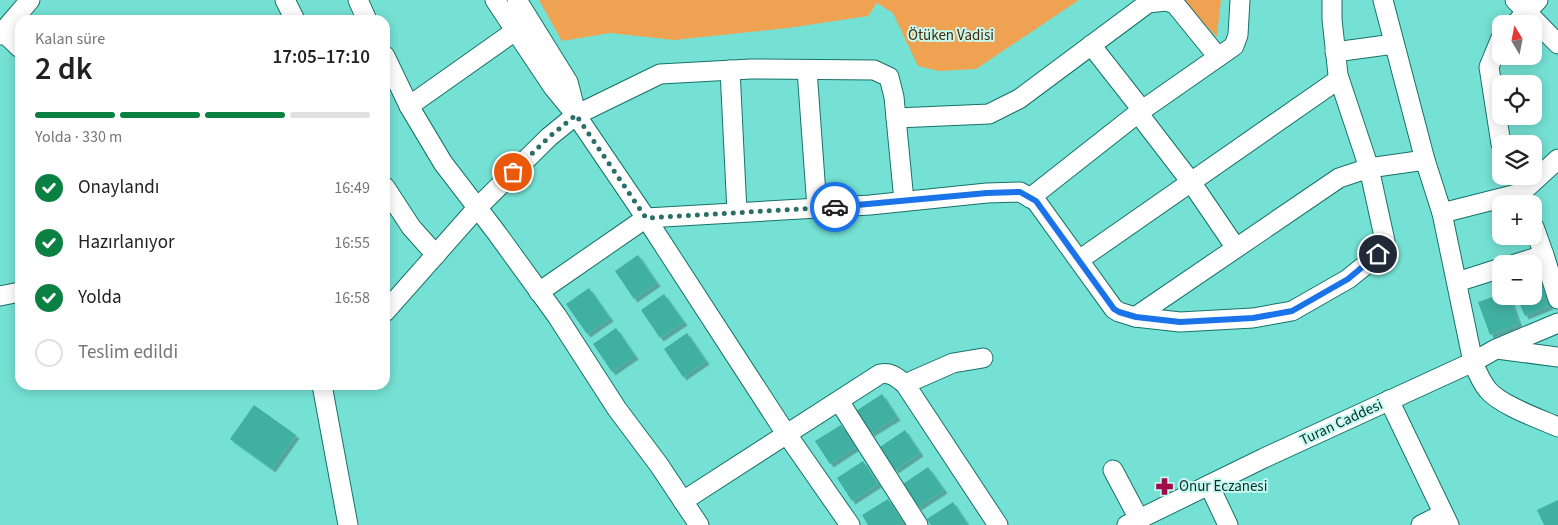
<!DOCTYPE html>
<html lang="tr">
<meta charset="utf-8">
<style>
:root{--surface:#fff;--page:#f6f6f6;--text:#222;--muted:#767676;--line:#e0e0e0;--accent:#0b8043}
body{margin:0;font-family:"Source Sans 3",sans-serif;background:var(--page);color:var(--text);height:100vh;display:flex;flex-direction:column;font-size:19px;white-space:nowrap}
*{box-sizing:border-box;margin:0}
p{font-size:16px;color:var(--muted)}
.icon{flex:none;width:28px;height:28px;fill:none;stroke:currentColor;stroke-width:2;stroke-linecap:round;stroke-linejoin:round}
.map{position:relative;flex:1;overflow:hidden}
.sheet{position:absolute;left:15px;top:15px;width:375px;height:375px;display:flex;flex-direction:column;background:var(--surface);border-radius:15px;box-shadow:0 2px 12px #0003}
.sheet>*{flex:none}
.needle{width:32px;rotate:350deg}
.controls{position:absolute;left:1492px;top:15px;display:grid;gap:10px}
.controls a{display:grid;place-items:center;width:50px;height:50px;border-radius:10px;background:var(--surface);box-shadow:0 2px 12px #0003;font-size:25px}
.pin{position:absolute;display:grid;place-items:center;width:42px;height:42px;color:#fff;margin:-21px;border:2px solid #fff;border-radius:50%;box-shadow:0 1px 5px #0007}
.courier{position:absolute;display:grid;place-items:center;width:50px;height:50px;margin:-25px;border:4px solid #1a73e8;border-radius:50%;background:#fff;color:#222;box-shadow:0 1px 6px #0007}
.overview em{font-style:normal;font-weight:600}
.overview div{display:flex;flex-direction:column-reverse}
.overview{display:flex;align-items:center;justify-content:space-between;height:85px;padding:0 20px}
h1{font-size:32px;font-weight:600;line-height:38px}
.bar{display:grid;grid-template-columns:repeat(4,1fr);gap:8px 5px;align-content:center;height:60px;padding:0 20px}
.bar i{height:6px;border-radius:4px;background:var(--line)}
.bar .on{background:var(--accent)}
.bar p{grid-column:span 4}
ol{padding:0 20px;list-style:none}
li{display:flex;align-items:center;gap:15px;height:55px}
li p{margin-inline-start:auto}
li .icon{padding:5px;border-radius:50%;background:var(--accent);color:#fff;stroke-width:4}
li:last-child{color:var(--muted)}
li i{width:28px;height:28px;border:2px solid var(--line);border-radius:50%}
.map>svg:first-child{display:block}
.green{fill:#efa251}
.building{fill:#3fb0a3;filter:url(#shadow)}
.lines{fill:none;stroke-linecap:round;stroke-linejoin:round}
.minor-casing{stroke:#177269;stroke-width:21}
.minor{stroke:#fff;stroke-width:19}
.done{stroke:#296f67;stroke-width:5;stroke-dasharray:0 9}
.route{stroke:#1a73e8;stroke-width:6}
.labels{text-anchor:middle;stroke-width:4;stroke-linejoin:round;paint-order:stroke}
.park-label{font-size:15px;fill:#482903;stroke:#c6f8f0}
.street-label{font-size:15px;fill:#00322d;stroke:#c6f8f0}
.poi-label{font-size:15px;fill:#00322d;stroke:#c6f8f0;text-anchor:start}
</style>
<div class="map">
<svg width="1558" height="525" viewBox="0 0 1558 525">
<defs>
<filter id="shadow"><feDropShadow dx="3.5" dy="3.5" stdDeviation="0" flood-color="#0004"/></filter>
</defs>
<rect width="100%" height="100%" fill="#75e1d4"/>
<!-- green -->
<g class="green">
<path d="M539,0H1079L976,69L939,71L918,66L893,13L877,3L868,16L788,28L674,40L610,33L562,41Z"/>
<path d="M1181,0H1221L1217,37Z"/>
</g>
<!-- building -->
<g class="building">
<path d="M638,255L657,283L634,299L615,271Z"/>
<path d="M1535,272L1550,306L1525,316L1516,296H1534V273Z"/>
<path d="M589,288L610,318L587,334L566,304Z"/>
<path d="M664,294L684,322L660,338L641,310Z"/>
<path d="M1501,294V296H1509L1519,324L1490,335L1478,302Z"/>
<path d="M616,328L635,356L612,372L593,344Z"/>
<path d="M687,333L706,361L683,377L664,349Z"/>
<path d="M882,394L897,417L871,433L856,411Z"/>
<path d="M254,405L296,435L272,469L230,439Z"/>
<path d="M841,425L856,447L830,464L815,441Z"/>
<path d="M905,430L920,453L895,470L880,447Z"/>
<path d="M863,461L878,484L852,501L837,478Z"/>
<path d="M928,467L944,490L918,507L903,484Z"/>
<path d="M888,499L903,522L897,525H868L862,515Z"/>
<path d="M1558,500V525H1544L1537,510Z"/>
<path d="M953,502L968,525H931L927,519Z"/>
</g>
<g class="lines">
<defs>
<g id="minor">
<path d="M285,0L295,20"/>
<path d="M358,0L367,20"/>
<path d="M495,0L553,87L576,115L646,218L779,423L850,525"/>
<path d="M517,0L568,82L575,109"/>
<path d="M1383,0L1425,160L1442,213L1473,362C1477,372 1481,382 1488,390C1500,405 1540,419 1558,427"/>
<path d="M1515,0L1558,44"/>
<path d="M1515,24L1538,0"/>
<path d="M3,32L20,48"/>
<path d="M0,35L30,0"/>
<path d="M1501,38L1489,67L1501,144"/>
<path d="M1091,45L1142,110"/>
<path d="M1335,52L1394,44"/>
<path d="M385,56L409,106L443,163L496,232L557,316L617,409L659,465L699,525"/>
<path d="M730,70L737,212"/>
<path d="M807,70L817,208"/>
<path d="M409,106L515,31"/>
<path d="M1138,113L1191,182L1236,248"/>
<path d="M896,118L989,114L1019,99L1148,3L1166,1L1175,4L1218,57"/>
<path d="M385,187L411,227L436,255"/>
<path d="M1030,198L1138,113L1234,46L1238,35L1240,0"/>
<path d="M1442,213L1521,193L1558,159"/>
<path d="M1534,227L1544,255"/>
<path d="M1079,260L1339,79"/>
<path d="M1515,264L1544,255L1558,299"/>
<path d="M1457,282L1501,268"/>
<path d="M539,292L646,218L870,205L987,193L1020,192L1036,201L1114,309L1119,312L1135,317L1180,322L1253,318L1292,311L1348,279L1379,254L1385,241L1369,168L1338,75L1332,19V0"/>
<path d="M0,296L20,292"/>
<path d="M385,312L477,208L549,137L576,115L660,74L751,69L874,70L889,77L894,97L904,201"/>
<path d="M1135,317L1339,178L1369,168L1425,160"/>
<path d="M1497,349L1558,357"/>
<path d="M905,384L953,363L983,358"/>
<path d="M322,385L348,525"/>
<path d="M1389,400L1449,525"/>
<path d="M839,401L918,525"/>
<path d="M1113,470L1139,519"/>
<path d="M1209,485L1228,525"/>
<path d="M683,501L880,374C891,372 896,377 905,384L998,525"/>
<path d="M1127,525L1264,458L1473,362L1496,349L1558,323"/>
<path d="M1421,525L1443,514"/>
</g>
</defs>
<!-- minor casing -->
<use href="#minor" class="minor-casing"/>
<!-- minor -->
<use href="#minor" class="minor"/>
</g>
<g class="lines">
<!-- done -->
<path class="done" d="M513,172L549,137L576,115L646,218L835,207"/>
<!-- route -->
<path class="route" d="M835,207L987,193L1020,192L1036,201L1114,309L1119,312L1136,317L1180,322L1253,318L1292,311L1348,279L1378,254"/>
</g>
<!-- icons -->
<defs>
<symbol id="pharmacy-bare" viewBox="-9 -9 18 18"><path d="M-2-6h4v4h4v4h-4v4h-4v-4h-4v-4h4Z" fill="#a20b4b" stroke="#c6f8f0" stroke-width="2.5" paint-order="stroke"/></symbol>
</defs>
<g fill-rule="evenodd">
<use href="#pharmacy-bare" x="1152" y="474" width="25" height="25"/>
</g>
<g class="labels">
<!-- park labels -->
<g class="park-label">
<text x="951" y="40">Ötüken Vadisi</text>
</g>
<!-- street labels -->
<g class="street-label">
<text transform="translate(1341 422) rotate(-25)" y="5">Turan Caddesi</text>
</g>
<!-- poi labels -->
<g class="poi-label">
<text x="1179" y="491">Onur Eczanesi</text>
</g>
</g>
</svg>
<div class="controls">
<a><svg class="needle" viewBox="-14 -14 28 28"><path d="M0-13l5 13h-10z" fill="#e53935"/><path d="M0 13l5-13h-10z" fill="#767676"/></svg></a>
<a><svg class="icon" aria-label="locate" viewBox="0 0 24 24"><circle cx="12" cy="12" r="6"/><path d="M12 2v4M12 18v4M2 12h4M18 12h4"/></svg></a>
<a><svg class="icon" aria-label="layers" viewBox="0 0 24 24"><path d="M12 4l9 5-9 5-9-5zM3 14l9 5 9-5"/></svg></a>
<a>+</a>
<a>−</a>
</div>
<div class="pin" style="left:513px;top:172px;background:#ea580c"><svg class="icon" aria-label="bag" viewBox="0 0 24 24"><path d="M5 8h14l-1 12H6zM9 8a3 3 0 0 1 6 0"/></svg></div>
<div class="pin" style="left:1378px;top:254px;background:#1f2937"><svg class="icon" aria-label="home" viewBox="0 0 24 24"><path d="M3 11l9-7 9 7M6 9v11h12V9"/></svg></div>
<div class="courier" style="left:835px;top:207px"><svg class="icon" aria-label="car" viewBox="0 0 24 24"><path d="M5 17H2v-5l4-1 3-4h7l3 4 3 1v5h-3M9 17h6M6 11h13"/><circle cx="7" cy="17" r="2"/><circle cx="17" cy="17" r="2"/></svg></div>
<section class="sheet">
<div class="overview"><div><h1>2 dk</h1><p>Kalan süre</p></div><em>17:05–17:10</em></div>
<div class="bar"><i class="on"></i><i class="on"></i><i class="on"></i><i></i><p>Yolda · 330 m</p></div>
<ol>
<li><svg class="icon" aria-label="check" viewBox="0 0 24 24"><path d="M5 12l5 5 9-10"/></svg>Onaylandı<p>16:49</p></li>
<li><svg class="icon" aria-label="check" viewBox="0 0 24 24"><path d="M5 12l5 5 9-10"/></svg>Hazırlanıyor<p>16:55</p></li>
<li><svg class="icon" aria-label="check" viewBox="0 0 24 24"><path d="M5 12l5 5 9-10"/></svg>Yolda<p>16:58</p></li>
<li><i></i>Teslim edildi</li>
</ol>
</section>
</div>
